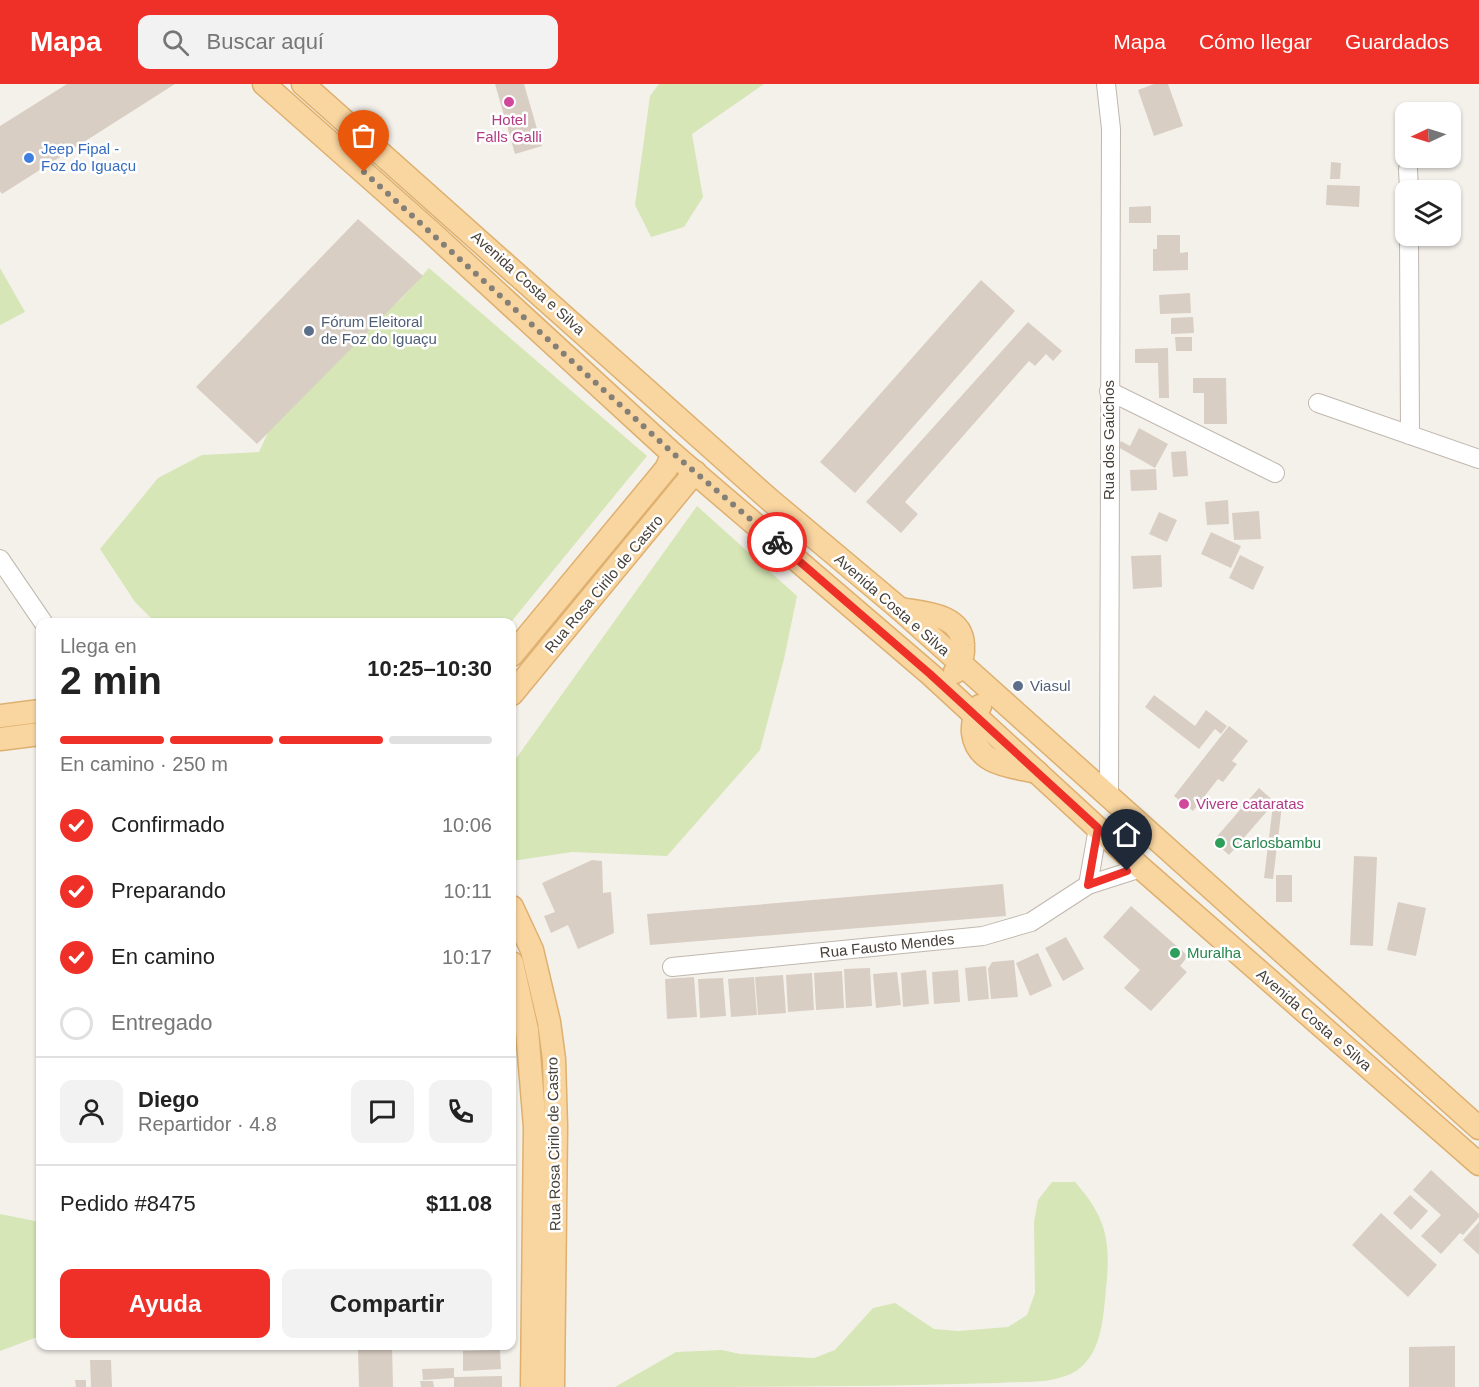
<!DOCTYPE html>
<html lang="es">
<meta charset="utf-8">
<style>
:root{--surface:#fff;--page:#f2f2f2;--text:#222;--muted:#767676;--line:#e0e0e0;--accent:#ee3028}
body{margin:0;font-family:Arial,sans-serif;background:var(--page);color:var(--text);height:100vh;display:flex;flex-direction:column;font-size:22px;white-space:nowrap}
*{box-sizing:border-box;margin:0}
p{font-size:20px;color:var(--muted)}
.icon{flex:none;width:33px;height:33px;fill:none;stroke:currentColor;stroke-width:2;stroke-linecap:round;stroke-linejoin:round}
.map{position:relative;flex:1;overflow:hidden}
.drawer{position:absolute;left:36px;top:534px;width:480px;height:732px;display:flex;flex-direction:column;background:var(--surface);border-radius:12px;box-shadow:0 2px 4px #0004}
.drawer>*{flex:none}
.needle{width:39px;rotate:266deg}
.fabs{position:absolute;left:1395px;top:18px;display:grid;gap:12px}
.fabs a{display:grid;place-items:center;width:66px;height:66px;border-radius:12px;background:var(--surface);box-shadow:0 2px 4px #0004;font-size:30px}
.pin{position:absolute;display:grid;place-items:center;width:51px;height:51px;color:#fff;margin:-62px -26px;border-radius:50% 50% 50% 0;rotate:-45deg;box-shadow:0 0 6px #0007}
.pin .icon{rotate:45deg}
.courier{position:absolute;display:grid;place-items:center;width:60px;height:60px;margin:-30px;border:4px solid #ee3028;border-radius:50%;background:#fff;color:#222;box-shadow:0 2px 8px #0007}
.overview em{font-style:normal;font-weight:600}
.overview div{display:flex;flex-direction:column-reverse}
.overview{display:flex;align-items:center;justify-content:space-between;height:102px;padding:0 24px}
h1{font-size:39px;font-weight:600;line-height:45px}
.bar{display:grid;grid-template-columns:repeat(4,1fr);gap:9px 6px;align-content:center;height:72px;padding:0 24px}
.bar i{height:8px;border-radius:4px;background:var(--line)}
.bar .selected{background:var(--accent)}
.bar p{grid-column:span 4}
.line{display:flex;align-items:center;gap:15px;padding:0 24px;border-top:2px solid var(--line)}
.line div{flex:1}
.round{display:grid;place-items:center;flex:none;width:63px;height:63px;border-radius:12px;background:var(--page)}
ol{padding:0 24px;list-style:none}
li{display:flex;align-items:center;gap:18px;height:66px}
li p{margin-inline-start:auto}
li .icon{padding:6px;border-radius:50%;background:var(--accent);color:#fff;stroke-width:4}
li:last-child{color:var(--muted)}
li i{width:33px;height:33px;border:3px solid var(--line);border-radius:50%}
.primary-button{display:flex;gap:12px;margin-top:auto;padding:12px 24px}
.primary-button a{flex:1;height:69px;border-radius:12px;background:var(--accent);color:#fff;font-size:24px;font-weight:600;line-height:69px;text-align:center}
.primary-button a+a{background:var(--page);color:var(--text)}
header{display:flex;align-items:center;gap:36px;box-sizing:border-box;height:84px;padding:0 30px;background:var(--accent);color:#fff}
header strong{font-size:28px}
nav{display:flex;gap:33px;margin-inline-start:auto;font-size:21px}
.search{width:420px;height:54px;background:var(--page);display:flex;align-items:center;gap:15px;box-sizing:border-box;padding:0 21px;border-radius:12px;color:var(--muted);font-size:22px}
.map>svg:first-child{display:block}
.green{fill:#d6e6b6}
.building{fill:#d9cec4}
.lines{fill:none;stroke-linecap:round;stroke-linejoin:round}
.minor-casing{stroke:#c0b7ae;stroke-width:20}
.major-casing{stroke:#deb06f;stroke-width:25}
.minor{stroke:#fff;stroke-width:18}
.major{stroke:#f9d5a0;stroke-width:22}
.done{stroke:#847f77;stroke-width:6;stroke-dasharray:0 10.8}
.route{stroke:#ee3028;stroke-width:8}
.hotel-dot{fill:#d1479c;stroke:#fff;stroke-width:2}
.shop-dot{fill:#3f7fe0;stroke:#fff;stroke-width:2}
.service-dot{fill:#5c6f8a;stroke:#fff;stroke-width:2}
.leisure-dot{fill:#2e9e5b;stroke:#fff;stroke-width:2}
.labels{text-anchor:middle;stroke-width:5;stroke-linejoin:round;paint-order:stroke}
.hotel-label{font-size:15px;fill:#b23c85;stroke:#fff}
.shop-label{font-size:15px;fill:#366cbe;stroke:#fff;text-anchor:start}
.street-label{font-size:15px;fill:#484139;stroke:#fff}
.service-label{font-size:15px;fill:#4e5e75;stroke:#fff;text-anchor:start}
.leisure-label{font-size:15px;fill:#27864d;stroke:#fff;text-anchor:start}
</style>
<header>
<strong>Mapa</strong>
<div class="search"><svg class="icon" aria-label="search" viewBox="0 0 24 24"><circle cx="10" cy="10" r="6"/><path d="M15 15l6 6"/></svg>Buscar aquí</div>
<nav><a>Mapa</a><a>Cómo llegar</a><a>Guardados</a></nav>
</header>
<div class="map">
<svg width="1479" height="1303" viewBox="0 0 1479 1303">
<rect width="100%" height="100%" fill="#f4f1eb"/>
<!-- green -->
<g class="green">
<path d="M659,0H764L692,50L703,113L684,143L651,153L635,121L650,12Z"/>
<path d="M0,184L25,228L0,241Z"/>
<path d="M429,184L647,372L511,538H155L135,518L100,465L158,394L202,371L259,368L283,316L402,214Z"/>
<path d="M697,422L797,512L784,575L760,666L667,772L572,768L512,777V680Z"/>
<path d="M1052,1098H1075C1107,1134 1111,1158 1106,1205C1103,1234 1102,1270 1076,1287C1054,1301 1020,1297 996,1299C870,1303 742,1303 615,1303L676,1268L722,1266L740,1270L814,1274L835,1266L873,1224L895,1219L934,1245L958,1247L1008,1243L1027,1231L1035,1209L1034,1138L1038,1116Z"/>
<path d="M0,1130L40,1138V1252L0,1267Z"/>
</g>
<!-- building -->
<g class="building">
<path d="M67,0H175L2,110L0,107V42Z"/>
<path d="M495,0H524L542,62L515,70Z"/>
<path d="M1154,0H1168L1183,42L1154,52L1138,6Z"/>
<path d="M1331,78L1341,79L1340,95H1330Z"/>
<path d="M1327,101L1360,102L1359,123L1326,121Z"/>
<path d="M1151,122V139H1129V123Z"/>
<path d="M358,135L423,192L257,360L196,303Z"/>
<path d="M1157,151H1180V169L1188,168V186L1153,187V165H1157Z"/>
<path d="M981,196L1015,227L855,409L820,378Z"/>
<path d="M1190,209L1191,229L1160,230L1159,211Z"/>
<path d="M1193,233L1194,249L1171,250V234Z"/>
<path d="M1028,238L1062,267L1053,277L1046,270L1035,282L1029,277L905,418L918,430L901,449L866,418Z"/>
<path d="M1175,253H1192V267H1176Z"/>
<path d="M1168,264L1169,314H1159L1158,279H1135V265Z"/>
<path d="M1193,294H1226L1227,340H1204V309H1193Z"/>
<path d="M1139,344L1168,360L1155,384L1118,363L1121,357L1130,362Z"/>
<path d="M1186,367L1188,392L1173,393L1171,368Z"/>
<path d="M1156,385L1157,406L1131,407L1130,386Z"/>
<path d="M1228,416L1229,440L1207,441L1205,418Z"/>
<path d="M1259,427L1261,455L1234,456L1232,429Z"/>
<path d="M1159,428L1177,436L1167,458L1149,450Z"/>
<path d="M1211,448L1241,462L1231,484L1201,470Z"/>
<path d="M1161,471L1162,503L1133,505L1131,472Z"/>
<path d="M1240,471L1264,483L1253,506L1229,494Z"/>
<path d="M1154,611L1195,642L1206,626L1227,642L1221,650L1215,645L1199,665L1145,623Z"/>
<path d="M1229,642L1248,657L1232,677L1237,680L1223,698L1218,695L1193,727L1174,712Z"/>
<path d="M1259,704L1275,718L1229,771L1213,757Z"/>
<path d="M1273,721L1282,722L1273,795L1264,794Z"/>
<path d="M1354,772L1377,773L1373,862L1350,861Z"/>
<path d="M592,776L602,777L603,809L611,808L614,849L578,865L568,841L551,849L544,832L555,828L542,799Z"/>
<rect x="1276" y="791" width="16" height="27"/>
<path d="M1003,800L1006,832L650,861L647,830Z"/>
<path d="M1398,818L1426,824L1416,872L1387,866Z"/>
<path d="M1131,822L1188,872L1180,882L1187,888L1151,927L1124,904L1140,886L1103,853Z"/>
<path d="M1066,853L1084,885L1063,897L1045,864Z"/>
<path d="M1038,869L1052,902L1030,912L1016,879Z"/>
<path d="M1014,876L1018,913L991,915L988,885L992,878Z"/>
<path d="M986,882L989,915L968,917L965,884Z"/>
<path d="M870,884L872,922L846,924L844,885Z"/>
<path d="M926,886L929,920L903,923L901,889Z"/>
<path d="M958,886L960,918L934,920L932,888Z"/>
<path d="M842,887L844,924L816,926L814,889Z"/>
<path d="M897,888L901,921L876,924L873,890Z"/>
<path d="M812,889L814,926L788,928L786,891Z"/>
<path d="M783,891L786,929L758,931L755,893Z"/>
<path d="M694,893L697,933L667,935L665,895Z"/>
<path d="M754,893L757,931L731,933L728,895Z"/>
<path d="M723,894L726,932L700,934L698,895Z"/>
<path d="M1431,1086L1479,1130V1133L1463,1151L1460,1149L1441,1170L1421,1152L1441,1131L1413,1106Z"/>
<path d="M1410,1111L1428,1127L1411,1146L1393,1129Z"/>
<path d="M1381,1129L1437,1181L1408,1213L1352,1161Z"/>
<path d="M1479,1138V1171L1463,1156Z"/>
<path d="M374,1262H392L393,1303H359L358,1266H374Z"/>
<path d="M1455,1262V1303H1409V1263Z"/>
<path d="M500,1266L501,1285L463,1287V1267Z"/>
<path d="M90,1276H111L112,1303H91Z"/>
<path d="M454,1284V1293L502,1292V1303H454V1294L423,1296L422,1285Z"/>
<path d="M75,1296H86V1303H76Z"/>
<path d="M420,1297H433L434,1303H421Z"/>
</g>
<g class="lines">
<defs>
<g id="minor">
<path d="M1106,0L1111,45L1109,712"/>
<path d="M1408,85L1409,106"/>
<path d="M1409,152L1410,351"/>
<path d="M1109,307L1275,389"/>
<path d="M1318,319L1479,375"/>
<path d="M0,475L43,538"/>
<path d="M1088,801L1098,744"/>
<path d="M672,883L983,852L1031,838L1088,801L1141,784"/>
</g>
<g id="major">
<path d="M264,0L430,147L673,370L930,590L1141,784L1479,1080"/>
<path d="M303,0L770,416L900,525L1479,1044"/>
<path d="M900,525C924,529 962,530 963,561C964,572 961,580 955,588"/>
<path d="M512,571L666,385L673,370"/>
<path d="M512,610L695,388"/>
<path d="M980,622C975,630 972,638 973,649C977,681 1011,682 1037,688"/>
<path d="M0,632L40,627"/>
<path d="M0,655L40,650"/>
<path d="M512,823L532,866L549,938L554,975L556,1043L553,1303"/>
<path d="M512,879L527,946L535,1043L532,1303"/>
</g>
</defs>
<!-- minor casing -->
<use href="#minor" class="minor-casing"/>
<!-- major casing -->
<use href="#major" class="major-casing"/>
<!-- minor -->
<use href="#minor" class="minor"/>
<!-- major -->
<use href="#major" class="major"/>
</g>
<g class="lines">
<!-- done -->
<path class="done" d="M364,88L674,370L777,458"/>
<!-- route -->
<path class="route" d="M777,458L930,590L1098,744L1088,801L1127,787"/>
</g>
<!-- markers -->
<g class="hotel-dot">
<circle cx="509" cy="18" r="6"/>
<circle cx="1184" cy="720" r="6"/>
</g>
<circle class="shop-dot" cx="29" cy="74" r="6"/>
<g class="service-dot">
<circle cx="309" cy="247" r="6"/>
<circle cx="1018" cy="602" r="6"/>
</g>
<g class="leisure-dot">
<circle cx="1220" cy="759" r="6"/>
<circle cx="1175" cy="869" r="6"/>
</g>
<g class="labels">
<!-- hotel labels -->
<g class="hotel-label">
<text x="509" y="41">Hotel<tspan x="509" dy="17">Falls Galli</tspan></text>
<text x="1196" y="725" text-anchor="start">Vivere cataratas</text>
</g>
<!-- shop labels -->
<g class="shop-label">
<text x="41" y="70">Jeep Fipal -<tspan x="41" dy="17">Foz do Iguaçu</tspan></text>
</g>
<!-- street labels -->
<g class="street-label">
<text transform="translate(528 199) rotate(42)" y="5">Avenida Costa e Silva</text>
<text transform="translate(1109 356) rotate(-90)" y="5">Rua dos Gaúchos</text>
<text transform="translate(604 500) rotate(-50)" y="5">Rua Rosa Cirilo de Castro</text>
<text transform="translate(892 521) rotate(41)" y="5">Avenida Costa e Silva</text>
<text transform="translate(887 862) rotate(-6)" y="5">Rua Fausto Mendes</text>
<text transform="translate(1314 936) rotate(41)" y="5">Avenida Costa e Silva</text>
<text transform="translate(554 1060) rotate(-91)" y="5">Rua Rosa Cirilo de Castro</text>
</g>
<!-- service labels -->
<g class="service-label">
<text x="321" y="243">Fórum Eleitoral<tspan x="321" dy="17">de Foz do Iguaçu</tspan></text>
<text x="1030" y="607">Viasul</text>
</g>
<!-- leisure labels -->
<g class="leisure-label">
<text x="1232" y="764">Carlosbambu</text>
<text x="1187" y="874">Muralha</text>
</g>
</g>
</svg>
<div class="fabs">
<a><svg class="needle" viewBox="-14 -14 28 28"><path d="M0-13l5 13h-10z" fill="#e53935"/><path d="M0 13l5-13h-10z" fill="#767676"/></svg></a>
<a><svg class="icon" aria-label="layers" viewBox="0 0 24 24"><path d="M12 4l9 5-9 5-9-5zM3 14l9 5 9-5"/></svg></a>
</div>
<div class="pin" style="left:364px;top:88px;background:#ea580c"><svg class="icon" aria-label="bag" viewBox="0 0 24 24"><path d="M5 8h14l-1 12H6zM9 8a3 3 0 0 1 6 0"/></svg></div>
<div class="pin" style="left:1127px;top:787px;background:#1f2937"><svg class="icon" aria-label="home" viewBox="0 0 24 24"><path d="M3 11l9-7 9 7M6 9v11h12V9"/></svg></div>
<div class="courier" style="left:777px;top:458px"><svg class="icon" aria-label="bike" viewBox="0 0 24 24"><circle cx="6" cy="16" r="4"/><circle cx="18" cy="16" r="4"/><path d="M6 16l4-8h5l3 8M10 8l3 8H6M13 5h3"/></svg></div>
<section class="drawer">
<div class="overview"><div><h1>2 min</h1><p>Llega en</p></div><em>10:25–10:30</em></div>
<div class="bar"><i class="selected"></i><i class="selected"></i><i class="selected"></i><i></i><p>En camino · 250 m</p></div>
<ol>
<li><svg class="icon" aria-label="check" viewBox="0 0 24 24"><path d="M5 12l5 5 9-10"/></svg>Confirmado<p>10:06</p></li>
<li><svg class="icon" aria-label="check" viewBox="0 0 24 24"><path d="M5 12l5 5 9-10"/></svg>Preparando<p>10:11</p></li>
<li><svg class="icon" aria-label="check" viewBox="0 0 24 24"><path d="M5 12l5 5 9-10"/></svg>En camino<p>10:17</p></li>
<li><i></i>Entregado</li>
</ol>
<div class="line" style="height:108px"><a class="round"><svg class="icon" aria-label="person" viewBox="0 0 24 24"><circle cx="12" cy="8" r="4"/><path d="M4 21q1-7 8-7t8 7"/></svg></a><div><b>Diego</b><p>Repartidor · 4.8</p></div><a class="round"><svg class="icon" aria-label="chat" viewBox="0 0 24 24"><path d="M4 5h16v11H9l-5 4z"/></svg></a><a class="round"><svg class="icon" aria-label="phone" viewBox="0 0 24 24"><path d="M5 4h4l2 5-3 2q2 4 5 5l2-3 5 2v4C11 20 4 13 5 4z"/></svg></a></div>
<div class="line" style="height:78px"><div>Pedido #8475</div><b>$11.08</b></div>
<div class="primary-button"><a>Ayuda</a><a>Compartir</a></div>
</section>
</div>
